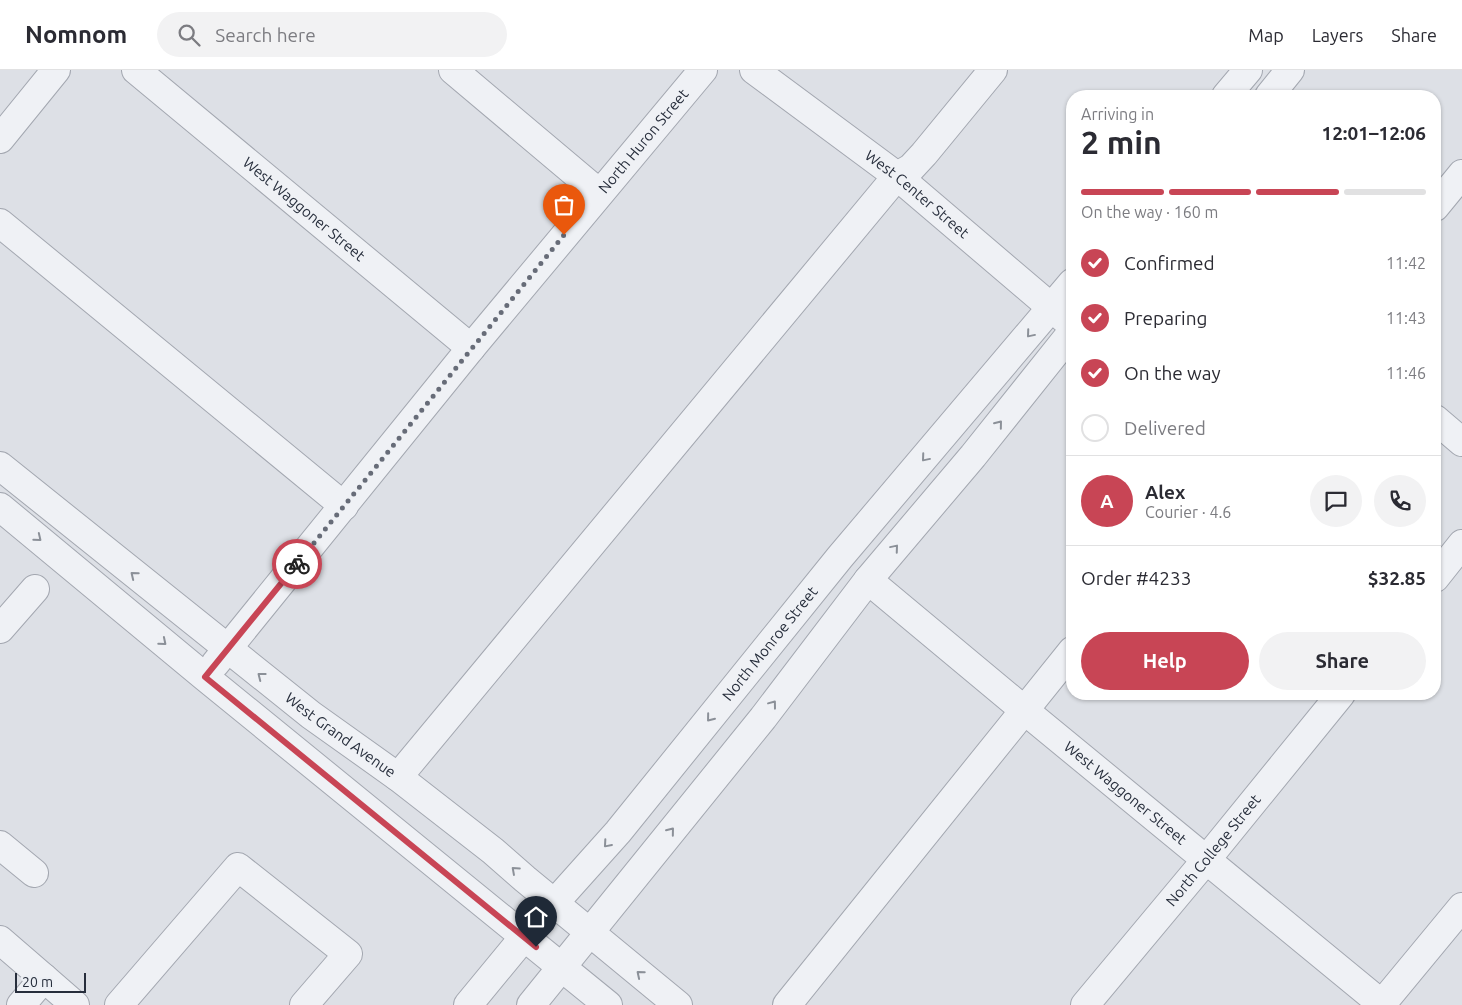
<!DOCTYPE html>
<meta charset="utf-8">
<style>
:root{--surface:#fff;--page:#f2f2f3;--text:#2b2b33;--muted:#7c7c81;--line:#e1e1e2;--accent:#c84555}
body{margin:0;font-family:Ubuntu,sans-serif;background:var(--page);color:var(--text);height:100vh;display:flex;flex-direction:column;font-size:19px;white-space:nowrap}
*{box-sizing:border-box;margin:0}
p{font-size:16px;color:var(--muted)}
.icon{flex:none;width:28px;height:28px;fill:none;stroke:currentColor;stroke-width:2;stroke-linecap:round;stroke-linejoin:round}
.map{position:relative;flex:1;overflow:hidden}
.side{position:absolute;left:1066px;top:20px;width:375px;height:610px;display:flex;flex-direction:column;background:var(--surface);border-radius:20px;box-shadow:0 1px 4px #0004}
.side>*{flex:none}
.scale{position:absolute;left:15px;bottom:12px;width:71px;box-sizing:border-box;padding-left:5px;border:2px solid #272e3c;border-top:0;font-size:14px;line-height:18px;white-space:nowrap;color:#272e3c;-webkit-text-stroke:4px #eceff4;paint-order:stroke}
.pin{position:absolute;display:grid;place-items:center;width:42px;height:42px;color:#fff;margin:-51px -21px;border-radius:50% 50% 50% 0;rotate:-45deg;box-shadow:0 0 5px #0007}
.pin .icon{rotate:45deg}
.courier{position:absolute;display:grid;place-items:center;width:50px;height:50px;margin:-25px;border:4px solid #c84555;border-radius:50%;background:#fff;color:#222;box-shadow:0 1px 6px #0007}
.overview em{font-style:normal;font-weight:700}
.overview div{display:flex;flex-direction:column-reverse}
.overview{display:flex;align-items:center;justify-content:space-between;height:85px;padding:0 15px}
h1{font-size:32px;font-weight:700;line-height:38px}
.bar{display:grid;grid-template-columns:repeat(4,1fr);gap:8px 5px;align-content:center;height:60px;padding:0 15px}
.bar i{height:6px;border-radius:4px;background:var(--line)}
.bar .active{background:var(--accent)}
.bar p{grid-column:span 4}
.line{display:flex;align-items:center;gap:12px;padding:0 15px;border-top:1px solid var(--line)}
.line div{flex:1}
.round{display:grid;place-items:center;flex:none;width:52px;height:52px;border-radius:26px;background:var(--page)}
ol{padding:0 15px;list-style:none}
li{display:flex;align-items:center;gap:15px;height:55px}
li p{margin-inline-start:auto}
li .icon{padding:5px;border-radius:50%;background:var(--accent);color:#fff;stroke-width:4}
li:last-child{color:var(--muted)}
li i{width:28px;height:28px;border:2px solid var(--line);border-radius:50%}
.primary-button{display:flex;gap:10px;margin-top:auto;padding:10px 15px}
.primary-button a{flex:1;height:58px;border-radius:30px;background:var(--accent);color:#fff;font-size:20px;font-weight:700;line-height:58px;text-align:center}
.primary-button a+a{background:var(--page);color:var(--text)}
header{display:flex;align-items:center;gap:30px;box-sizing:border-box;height:70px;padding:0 25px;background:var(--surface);border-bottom:1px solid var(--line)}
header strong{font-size:24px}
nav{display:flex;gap:28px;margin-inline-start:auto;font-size:18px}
.search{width:350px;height:45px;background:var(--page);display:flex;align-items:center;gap:12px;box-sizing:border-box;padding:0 18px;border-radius:28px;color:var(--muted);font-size:19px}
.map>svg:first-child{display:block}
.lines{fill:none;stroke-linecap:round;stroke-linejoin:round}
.minor-casing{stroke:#a3a7b0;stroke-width:30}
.minor{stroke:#eff1f5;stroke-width:28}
.oneway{stroke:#8b9098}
.done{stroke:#676c78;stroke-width:5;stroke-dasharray:0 9}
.route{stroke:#c84555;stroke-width:6}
.labels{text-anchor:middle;stroke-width:5;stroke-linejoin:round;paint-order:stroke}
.street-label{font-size:15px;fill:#272e3c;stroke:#eceff4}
</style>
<header>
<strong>Nomnom</strong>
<div class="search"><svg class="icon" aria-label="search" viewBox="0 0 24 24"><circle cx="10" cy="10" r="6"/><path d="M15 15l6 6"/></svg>Search here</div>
<nav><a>Map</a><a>Layers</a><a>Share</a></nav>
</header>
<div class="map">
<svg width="1462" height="935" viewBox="0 0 1462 935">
<rect width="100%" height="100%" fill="#dde0e6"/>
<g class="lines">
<defs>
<g id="minor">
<path id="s1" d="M136,0L471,278"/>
<path d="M453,0L599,123"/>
<path id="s2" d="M754,0L897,106L1066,250"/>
<path d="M1226,26L1248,0"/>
<path d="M1269,26L1290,0"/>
<path d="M0,69L56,0"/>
<path d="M1435,137L1462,104"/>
<path d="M0,153L344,436"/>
<path d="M1435,349L1462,372"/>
<path id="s3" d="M0,396L311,645L398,707L493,781L525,809L678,935"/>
<path d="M0,437L205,607L608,935"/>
<path d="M1435,508L1462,474"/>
<path id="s4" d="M868,510L1024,640L1383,935"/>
<path d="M0,559L35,519"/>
<path id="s5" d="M215,594L471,278L703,0"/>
<path d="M398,707L897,106L911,98L924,84L993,0"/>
<path d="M0,775L34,803"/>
<path d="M0,870L44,908"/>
<path d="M21,935L44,908L75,935"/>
<path d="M119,935L238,797L348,884L304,935"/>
<path id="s6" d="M468,935L524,867L618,762L840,487L1072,213"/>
<path d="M531,935L763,648L868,510L973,386L1072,262"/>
<path d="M787,935L1072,581"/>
<path id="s7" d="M1085,935L1206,790L1341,624"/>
<path d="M1381,935L1462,837"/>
</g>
</defs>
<!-- minor casing -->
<use href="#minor" class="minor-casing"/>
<!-- minor -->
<use href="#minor" class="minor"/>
</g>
<!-- one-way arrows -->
<defs><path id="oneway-chevron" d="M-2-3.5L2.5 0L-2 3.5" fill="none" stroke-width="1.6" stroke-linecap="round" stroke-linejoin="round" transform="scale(1.25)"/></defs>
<g class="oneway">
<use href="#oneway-chevron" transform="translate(1030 264) rotate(130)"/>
<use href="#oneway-chevron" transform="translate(999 354) rotate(-51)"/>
<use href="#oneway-chevron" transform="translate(925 388) rotate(130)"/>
<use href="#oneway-chevron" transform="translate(38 468) rotate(39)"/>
<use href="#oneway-chevron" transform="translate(895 478) rotate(-50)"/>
<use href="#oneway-chevron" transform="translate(134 505) rotate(-141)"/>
<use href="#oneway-chevron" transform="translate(163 572) rotate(40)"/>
<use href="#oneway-chevron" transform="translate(261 606) rotate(-142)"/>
<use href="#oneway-chevron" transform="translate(773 634) rotate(-53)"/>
<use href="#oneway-chevron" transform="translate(710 648) rotate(129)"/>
<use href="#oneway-chevron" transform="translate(671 761) rotate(-51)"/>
<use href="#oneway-chevron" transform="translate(607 774) rotate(131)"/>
<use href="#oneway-chevron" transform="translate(515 800) rotate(-138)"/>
<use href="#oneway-chevron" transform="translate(640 904) rotate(-140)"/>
</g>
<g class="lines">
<!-- done -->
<path class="done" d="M297,494L564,165"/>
<!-- route -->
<path class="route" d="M297,494L205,607L536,877"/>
</g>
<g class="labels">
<!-- street labels -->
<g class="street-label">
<text dy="5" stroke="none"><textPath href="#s5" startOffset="676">North Huron Street</textPath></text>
<text dy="5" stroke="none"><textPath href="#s2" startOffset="205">West Center Street</textPath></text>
<text dy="5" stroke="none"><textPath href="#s1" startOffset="218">West Waggoner Street</textPath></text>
<text dy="5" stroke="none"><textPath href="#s6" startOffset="471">North Monroe Street</textPath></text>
<text dy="5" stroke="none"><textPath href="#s3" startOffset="434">West Grand Avenue</textPath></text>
<text dy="5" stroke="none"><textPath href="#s4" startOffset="334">West Waggoner Street</textPath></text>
<text dy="5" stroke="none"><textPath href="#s7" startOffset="201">North College Street</textPath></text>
</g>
</g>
</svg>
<div class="scale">20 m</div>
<div class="pin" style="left:564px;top:165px;background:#ea580c"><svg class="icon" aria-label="bag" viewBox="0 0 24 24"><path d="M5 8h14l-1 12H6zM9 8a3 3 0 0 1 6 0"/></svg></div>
<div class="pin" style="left:536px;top:877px;background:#1f2937"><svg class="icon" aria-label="home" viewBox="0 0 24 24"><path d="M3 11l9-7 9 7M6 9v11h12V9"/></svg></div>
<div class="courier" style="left:297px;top:494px"><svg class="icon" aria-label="bike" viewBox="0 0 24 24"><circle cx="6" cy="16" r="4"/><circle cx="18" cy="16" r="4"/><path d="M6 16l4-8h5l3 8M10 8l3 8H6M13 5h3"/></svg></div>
<section class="side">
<div class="overview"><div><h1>2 min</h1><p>Arriving in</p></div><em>12:01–12:06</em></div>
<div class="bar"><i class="active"></i><i class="active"></i><i class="active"></i><i></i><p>On the way · 160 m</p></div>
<ol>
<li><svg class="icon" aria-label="check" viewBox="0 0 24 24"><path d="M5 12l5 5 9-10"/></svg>Confirmed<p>11:42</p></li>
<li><svg class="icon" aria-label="check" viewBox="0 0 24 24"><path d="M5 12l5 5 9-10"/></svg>Preparing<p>11:43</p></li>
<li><svg class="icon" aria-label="check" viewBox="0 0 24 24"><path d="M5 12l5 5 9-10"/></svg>On the way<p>11:46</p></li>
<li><i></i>Delivered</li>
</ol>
<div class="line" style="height:90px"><b class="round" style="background:var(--accent);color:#fff">A</b><div><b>Alex</b><p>Courier · 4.6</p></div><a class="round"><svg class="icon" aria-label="chat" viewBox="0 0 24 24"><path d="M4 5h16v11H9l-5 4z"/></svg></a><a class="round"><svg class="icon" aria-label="phone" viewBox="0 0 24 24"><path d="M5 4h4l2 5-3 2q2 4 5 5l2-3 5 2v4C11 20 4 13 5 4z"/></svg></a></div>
<div class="line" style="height:65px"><div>Order #4233</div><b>$32.85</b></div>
<div class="primary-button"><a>Help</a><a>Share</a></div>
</section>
</div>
